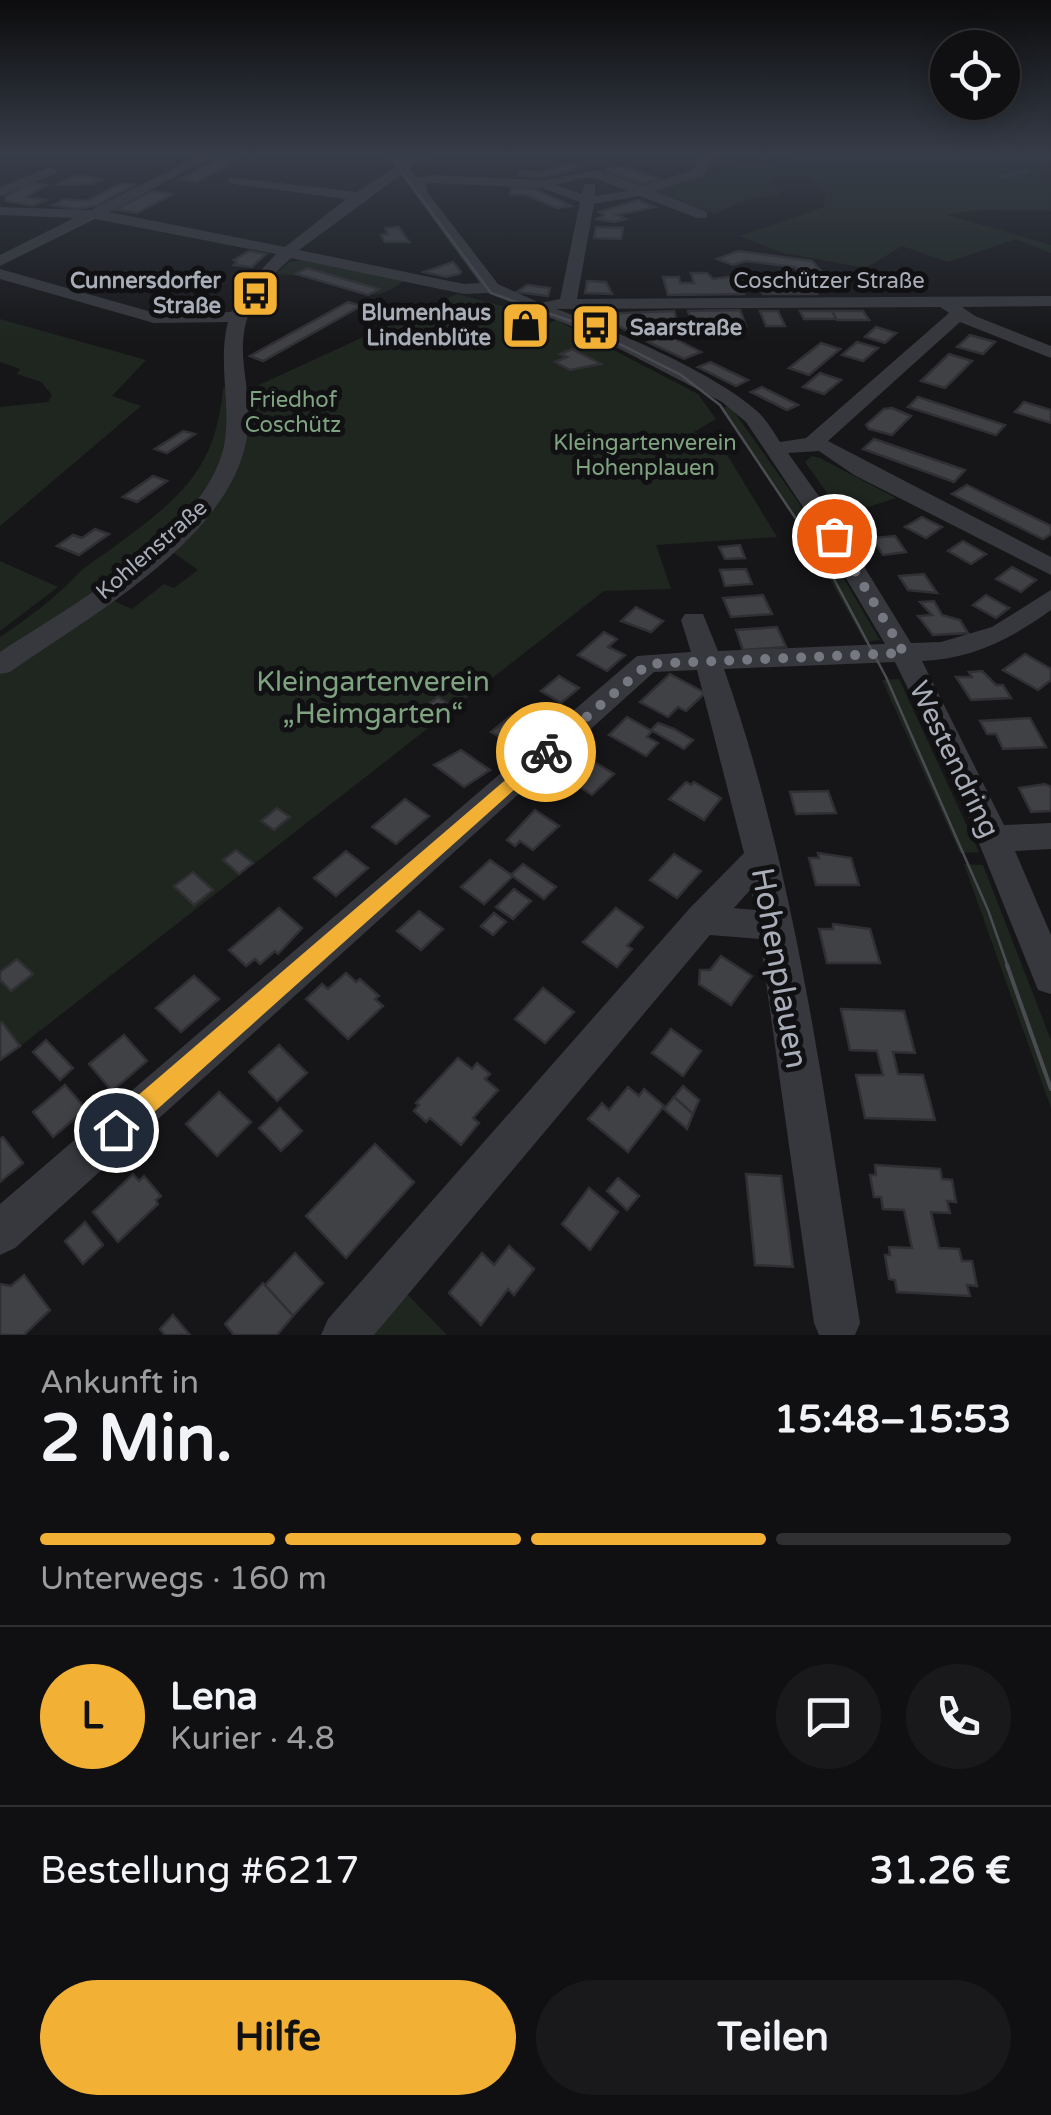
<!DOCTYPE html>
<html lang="de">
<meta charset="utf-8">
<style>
:root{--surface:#101012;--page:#19191b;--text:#f1f3f6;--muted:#9c9d9f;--line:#303032;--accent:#f2b134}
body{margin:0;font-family:"Varela Round",sans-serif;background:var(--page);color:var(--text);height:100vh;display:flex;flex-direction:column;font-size:38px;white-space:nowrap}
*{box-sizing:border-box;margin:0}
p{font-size:32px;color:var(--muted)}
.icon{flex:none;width:55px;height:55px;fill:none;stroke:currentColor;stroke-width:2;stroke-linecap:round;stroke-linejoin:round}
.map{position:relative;height:1335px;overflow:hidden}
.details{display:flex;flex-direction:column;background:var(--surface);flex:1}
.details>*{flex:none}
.tools{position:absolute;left:930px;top:30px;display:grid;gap:20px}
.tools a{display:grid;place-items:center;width:90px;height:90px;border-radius:50%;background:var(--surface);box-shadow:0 5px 25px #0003,0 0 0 2px var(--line);font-size:50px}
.pin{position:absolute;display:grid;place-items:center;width:85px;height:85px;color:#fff;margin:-42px;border:5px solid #fff;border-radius:50%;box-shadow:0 2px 10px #0007}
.courier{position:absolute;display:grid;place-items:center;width:100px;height:100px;margin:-50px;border:8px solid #f2b134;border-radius:50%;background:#fff;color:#222;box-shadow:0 2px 12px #0007}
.summary em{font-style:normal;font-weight:700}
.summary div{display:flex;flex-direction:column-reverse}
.summary{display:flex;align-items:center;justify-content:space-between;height:170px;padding:0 40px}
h1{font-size:65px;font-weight:700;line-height:75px}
.bar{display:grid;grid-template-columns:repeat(4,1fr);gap:15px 10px;align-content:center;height:120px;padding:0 40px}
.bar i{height:12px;border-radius:8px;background:var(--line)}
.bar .active{background:var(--accent)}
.bar p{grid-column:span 4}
.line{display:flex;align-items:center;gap:25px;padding:0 40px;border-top:2px solid var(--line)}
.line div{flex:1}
.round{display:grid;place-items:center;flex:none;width:105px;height:105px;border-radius:52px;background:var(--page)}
.cta{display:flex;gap:20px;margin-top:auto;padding:20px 40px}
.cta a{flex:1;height:115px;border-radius:60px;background:var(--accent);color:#111;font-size:40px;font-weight:700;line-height:115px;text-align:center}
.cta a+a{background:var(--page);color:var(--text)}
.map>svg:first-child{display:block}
.green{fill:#1e261f}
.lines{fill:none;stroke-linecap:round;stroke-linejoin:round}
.stream{stroke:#2c353c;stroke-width:4}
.building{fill:#404145;stroke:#303034;stroke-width:2.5}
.minor{fill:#37383d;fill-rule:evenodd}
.tram-far1{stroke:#4a4c52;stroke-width:2.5}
.tram{stroke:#4a4c52;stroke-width:4}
.route{fill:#f2b134}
.done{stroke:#757880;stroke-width:10;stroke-dasharray:0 18}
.labels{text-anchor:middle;stroke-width:10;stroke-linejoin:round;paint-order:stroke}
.far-poi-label{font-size:22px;font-weight:bold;fill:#a8adb8;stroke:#111113;text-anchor:end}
.far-street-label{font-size:22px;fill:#a8adb8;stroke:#111113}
.far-park-label{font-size:22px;fill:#7fa381;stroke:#111113}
.park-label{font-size:28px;fill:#7fa381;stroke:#111113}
.street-label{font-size:28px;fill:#a8adb8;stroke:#111113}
.near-street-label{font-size:32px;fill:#a8adb8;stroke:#111113}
</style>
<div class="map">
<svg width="1051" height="1335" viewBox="0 0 1051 1335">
<rect width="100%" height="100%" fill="#161618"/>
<!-- green -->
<g class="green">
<path d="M788,156H1042L1051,170L1039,177L1040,183H1051V211L981,210L947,215L1051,245V253L1016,239L948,262L902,246L866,268L783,253L740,236L824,207L825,195L811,177L769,178L781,195L751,199L714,214L654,191L742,163L794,162Z"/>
<path d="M303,260L404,281C386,293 378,298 357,293L377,288L308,268L298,273L304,276L276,274L289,262Z"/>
<path d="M457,294L510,308L502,315L518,319L524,317L547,325L556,320L698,394L716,419L694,432L723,448L777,537L656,545L671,589L604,591L0,1062V673L107,598L132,609L164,584L174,588L198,570L171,551C222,503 257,464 246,391Z"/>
<path d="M0,319L146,360L112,396L141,406L0,526V407L48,402L52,395L41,382L17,374L20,369L0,362Z"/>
<path d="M228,387C227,406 231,430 226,449C205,529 66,609 0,655V637C29,618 53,599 77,575C87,564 102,556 114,547C177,500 216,472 223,388Z"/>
<path d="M730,406L801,506L880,640L865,642L795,517L720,408Z"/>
<path d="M812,456L820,458L896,498L843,515L805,462Z"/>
<path d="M0,561L58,587L0,631Z"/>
<path d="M899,679L979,852L960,853L882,680Z"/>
<path d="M964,864L983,865L1051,1040V1108Z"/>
<path d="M405,1292L447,1335H369Z"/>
</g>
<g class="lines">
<!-- stream -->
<path class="stream" d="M1003,177L1027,171"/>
</g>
<!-- building -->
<g class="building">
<path d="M220,158L237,161L196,182L179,180Z"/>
<path d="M572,164L581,167L545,177L519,176L521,171L540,172Z"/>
<path d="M608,166L626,167L660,179L642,184L607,171Z"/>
<path d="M77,175L103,179L92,184L56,185Z"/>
<path d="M32,183L46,185L26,197L46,200L33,206L6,201L5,196Z"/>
<path d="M121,183L135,185L96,206L75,209L52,205L65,199L87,201Z"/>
<path d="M512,188L535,189L571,206L557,208L526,195L510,194Z"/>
<path d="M152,191L173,194L137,213L115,210Z"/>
<path d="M638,200L654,207L617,215L626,219L614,222L597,219L604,215L599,212Z"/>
<path d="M399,227L409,242H385L381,235L388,234L385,228Z"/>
<path d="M596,227L623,228L621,239L594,238Z"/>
<path d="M249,251L266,254L252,267L234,265L237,262L234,260Z"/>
<path d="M738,251L812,261L821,271L799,272L795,267L746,261L733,265L717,259Z"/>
<path d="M453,262L461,272L459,274L446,277L424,272Z"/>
<path d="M307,268L379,289L368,295L296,274Z"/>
<path d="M691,273H707L713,279L737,276L744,294L668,295L663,277H679L680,283H694Z"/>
<path d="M89,274L110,280L94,288L73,282Z"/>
<path d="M587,281L606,282L612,294L585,293Z"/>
<path d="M758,283L802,284L814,286L817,294H763Z"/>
<path d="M527,285L550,288L548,296L517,292Z"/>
<path d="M348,302L361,306L263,361L250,356Z"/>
<path d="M740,310L746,326H721L719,321H727L725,318L691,321L688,311Z"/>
<path d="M674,311L677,321L638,323L654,329L649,331L661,337L666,334L701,352L684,359L648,342L655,339L643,333L637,336L596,314Z"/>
<path d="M760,311H778L785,326H766Z"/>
<path d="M800,311H832L837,319H804Z"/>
<path d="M832,311H863L869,320H837Z"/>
<path d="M524,317L545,324L527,334L506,326Z"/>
<path d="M876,327L896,333L885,343L865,337Z"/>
<path d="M970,335L995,342L983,354L957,347Z"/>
<path d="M857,342L878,348L863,361L842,355Z"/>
<path d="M821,343L840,349L809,375L789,368Z"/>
<path d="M572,349L601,364L570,370L555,362L567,357L560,354Z"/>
<path d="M949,354L972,361L945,388L921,381Z"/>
<path d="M710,362L748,380L736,386L698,367Z"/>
<path d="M820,373L841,380L824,394L803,387Z"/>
<path d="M762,387L798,405L787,410L751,392Z"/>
<path d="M918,397L1005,425L996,435L908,407Z"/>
<path d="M1024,402L1051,410V423L1015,412Z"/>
<path d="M892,408L911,416L892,435L869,429L866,425L884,409Z"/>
<path d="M183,431L195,434L167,453L155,449Z"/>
<path d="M874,439L965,470L954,482L863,449Z"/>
<path d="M153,476L167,481L137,502L123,497Z"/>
<path d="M967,485L1051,526V534L1043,539L952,494Z"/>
<path d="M922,517L942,527L926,538L905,527Z"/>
<path d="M95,529L109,534L79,555L57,546L73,535L82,538Z"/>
<path d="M895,536L906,552L883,555L872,538Z"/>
<path d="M963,541L986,554L971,564L948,551Z"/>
<path d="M740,545L745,558L725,559L719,547Z"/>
<path d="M1012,567L1036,580L1021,592L996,579Z"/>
<path d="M746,569L752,584L725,586L720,570Z"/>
<path d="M924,574L937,593L908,590L899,576Z"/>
<path d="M763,595L772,614L731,617L723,598Z"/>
<path d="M986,595L1009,608L996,618L973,605Z"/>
<path d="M934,601L942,615L960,620L968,633L933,635L918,616L932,615L920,602Z"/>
<path d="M636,607L663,621L651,632L621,621Z"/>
<path d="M777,627L786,647L743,650L736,630Z"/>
<path d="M604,632L617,639L608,647L625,655L607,671L578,655Z"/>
<path d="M1025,654L1051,669V680L1038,690L1003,670Z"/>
<path d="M982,671L996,685H1003L1011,698L971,700L956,677H972L969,672Z"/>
<path d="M670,674L705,693L686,711L678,707L668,717L640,702Z"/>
<path d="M559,676L579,688L561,703L541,691Z"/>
<path d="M438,697L451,705L437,716L424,707Z"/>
<path d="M512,715L534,729L513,746L491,732Z"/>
<path d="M627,717L652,731L647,737L658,743L646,756L609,735Z"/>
<path d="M1030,718L1046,747L1003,749L996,734H987L980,721Z"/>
<path d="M658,723L674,729L693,740L684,749L651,730Z"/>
<path d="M461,750L490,770L464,787L434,765Z"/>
<path d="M591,760L614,774L592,795L569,780Z"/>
<path d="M686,782L691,785L694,782L721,798L704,820L669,799Z"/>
<path d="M1045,784L1051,787V811L1031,812L1019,788Z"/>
<path d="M828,791L836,813L796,814L790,792Z"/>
<path d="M405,799L429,816L396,844L372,827Z"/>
<path d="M277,808L290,817L274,830L261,821Z"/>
<path d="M535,810L559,826L533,850L520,841L515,846L507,840Z"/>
<path d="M236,850L253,863L239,874L223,860Z"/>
<path d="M346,851L368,868L336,896L314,878Z"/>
<path d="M818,853L851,858L859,885H816L809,858H819Z"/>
<path d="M674,854L701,871L677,898L650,880Z"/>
<path d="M490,860L513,876L484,904L461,887Z"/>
<path d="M523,864L556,887L544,899L511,875Z"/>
<path d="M193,872L213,890L194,905L174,886Z"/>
<path d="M514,889L531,901L513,919L496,907Z"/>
<path d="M279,908L302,928L278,954L275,951L260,964L255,959L246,966L229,950Z"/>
<path d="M616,908L643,927L627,946L632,949L617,967L583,942Z"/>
<path d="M419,911L443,929L421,950L397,931Z"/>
<path d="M494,913L506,922L493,935L481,926Z"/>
<path d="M833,924L870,929L880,963H827L819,929H833Z"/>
<path d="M721,956L752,976L731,1005L699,984L700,970H710Z"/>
<path d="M17,959L33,974L11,991L0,980V972Z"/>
<path d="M346,973L356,982L360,979L379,996L375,999L383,1006L348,1039L306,999L322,984L328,989Z"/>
<path d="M194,976L219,999L181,1032L156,1008Z"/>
<path d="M543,988L574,1012L545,1043L515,1019Z"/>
<path d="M841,1009L904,1011L915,1053L893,1052L898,1074L923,1075L935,1120L865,1118L856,1075H883L877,1051L850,1050Z"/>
<path d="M2,1022L20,1046L0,1060V1024Z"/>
<path d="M671,1029L701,1051L683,1076L652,1053Z"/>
<path d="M124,1035L147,1061L112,1091L89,1064Z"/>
<path d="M46,1040L73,1068L60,1080L33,1052Z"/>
<path d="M279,1045L307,1073L277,1101L249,1072Z"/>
<path d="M458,1058L472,1069L477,1063L490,1074L485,1079L498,1090L473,1118L479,1123L461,1145L430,1118L426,1122L414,1111L419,1105L416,1103Z"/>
<path d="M65,1085L86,1109L53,1137L33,1112Z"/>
<path d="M683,1086L699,1100L693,1114L674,1097Z"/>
<path d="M628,1087L639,1096L644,1089L664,1106L628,1152L588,1119L602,1103L609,1110Z"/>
<path d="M219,1092L251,1122L217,1156L186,1124Z"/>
<path d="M674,1097L693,1114L687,1129L664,1109Z"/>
<path d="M280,1108L302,1131L281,1151L259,1128Z"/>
<path d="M3,1137L23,1163L0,1182V1139Z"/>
<path d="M375,1144L414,1182L346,1258L306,1216Z"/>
<path d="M875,1165L940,1169L942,1179L952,1180L956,1202L947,1201L950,1213L931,1212L939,1248L959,1249L962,1261H972L977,1286L967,1285L970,1296L897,1292L895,1280L889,1279L885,1255H890L889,1247L912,1248L904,1210L883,1209L881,1197H874L870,1175H876Z"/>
<path d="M133,1174L139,1181L144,1176L161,1196L156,1200L158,1204L118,1242L93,1212Z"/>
<path d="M746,1174L781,1176L793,1267L755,1265Z"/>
<path d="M618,1178L639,1196L627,1210L607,1191Z"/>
<path d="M589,1188L618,1212L590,1250L562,1224Z"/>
<path d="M85,1222L103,1245L83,1264L65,1241Z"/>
<path d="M509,1246L534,1269L514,1295L508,1289L481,1325L449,1293L482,1253L494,1265Z"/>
<path d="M295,1253L323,1283L293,1316L265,1285Z"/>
<path d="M24,1275L50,1310L24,1335H0V1284L11,1286Z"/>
<path d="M263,1283L293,1316L277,1335H234L225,1324Z"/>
<path d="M173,1315L190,1335H165L160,1329Z"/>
</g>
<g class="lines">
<!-- minor -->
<g class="minor">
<path d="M198,156H214L109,212L285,247L346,199L234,184L229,183V177L357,192L395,167L387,156H400L404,162L412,156H427L410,169L417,178L431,175L544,180L597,170L642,186L693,170L699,156H712L704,176L654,191L707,212V218H697L640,196L594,204L577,299L1051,296V306L962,307L975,316L1051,346V358L960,322L828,441L1051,557V575L854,475L819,451L788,453L833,516L911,643L941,642L992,627L1051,590V610C1011,639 972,659 922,661L1004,825L1051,823V849L1015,851L1051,935V994L1038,990L960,796L895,662L724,669C798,880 825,1103 860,1323L855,1335H819L814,1323L760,939L710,935L374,1335H321L328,1319L690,908L744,853L697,670L654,672L15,1248L0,1255V1204L637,656L691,652L681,620L685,614H703L718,651L885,644L809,516L746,422L722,402L589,333L488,293L464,294L291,258C201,338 271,382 240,463C206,553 85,619 10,672L0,674V652C70,606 205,533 224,446C232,405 217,363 228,322L154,323L0,279V269L155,313L231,312L249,283L276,254L95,219L0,266V255L74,218L0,215V207L91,210ZM401,175L480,283L464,284L299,250ZM582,178H595L627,191L595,196V184H585L582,194L555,185ZM431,183L542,188L580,202L560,299L540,303L498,284L428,193L426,184ZM940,307L949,313L806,438L780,442C773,431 766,419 757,411C715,373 610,328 556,309ZM751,889L755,910L734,908Z"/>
<path d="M50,167L57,171L55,174L0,196V187Z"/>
</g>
<!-- tram-far1 -->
<path class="tram-far1" d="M390,156L491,293L582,325L681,375L720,405L826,564L886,677L988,910L1008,967"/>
<!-- tram -->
<path class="tram" d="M1007,965L1051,1089"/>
</g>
<!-- sky -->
<linearGradient id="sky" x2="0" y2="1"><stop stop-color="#0c0c0d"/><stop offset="0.45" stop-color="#363c48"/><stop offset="1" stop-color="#363c48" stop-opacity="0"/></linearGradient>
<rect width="1051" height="343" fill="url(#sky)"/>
<!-- route -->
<path class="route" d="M546,745L555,752L552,756L124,1139L116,1143L107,1139L103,1130L107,1122Z"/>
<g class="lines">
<!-- done -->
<path class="done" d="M546,752L648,664L904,653L834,536"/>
</g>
<!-- icons -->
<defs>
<symbol id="bus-square" viewBox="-11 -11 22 22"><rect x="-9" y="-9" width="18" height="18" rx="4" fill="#f2b134" stroke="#111113"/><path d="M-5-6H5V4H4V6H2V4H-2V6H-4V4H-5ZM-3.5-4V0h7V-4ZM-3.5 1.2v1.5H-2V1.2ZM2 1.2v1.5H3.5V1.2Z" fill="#111"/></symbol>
<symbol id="shop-square" viewBox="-11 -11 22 22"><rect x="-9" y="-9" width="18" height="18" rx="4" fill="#f2b134" stroke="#111113"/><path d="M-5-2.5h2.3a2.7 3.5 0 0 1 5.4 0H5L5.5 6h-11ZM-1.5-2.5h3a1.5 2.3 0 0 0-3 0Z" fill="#111"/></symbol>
</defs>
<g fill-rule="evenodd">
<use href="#bus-square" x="228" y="266" width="55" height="55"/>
<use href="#shop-square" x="498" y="298" width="55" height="55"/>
<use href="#bus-square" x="568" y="300" width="55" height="55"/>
</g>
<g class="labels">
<!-- far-poi labels -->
<g class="far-poi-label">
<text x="221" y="288">Cunnersdorfer<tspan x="221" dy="25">Straße</tspan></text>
<text x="491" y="320">Blumenhaus<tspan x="491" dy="25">Lindenblüte</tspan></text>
<text x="630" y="335" text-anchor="start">Saarstraße</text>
</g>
<!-- far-street labels -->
<g class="far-street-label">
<text x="829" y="288">Coschützer Straße</text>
<text transform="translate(151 549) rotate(-41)" y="8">Kohlenstraße</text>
</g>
<!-- far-park labels -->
<g class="far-park-label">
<text x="293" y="407">Friedhof<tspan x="293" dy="25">Coschütz</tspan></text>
<text x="645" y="450">Kleingartenverein<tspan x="645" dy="25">Hohenplauen</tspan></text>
</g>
<!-- park labels -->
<g class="park-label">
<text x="373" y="691">Kleingartenverein<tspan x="373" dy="32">„Heimgarten“</tspan></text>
</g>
<!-- street labels -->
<g class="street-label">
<text transform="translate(955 759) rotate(64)" y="10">Westendring</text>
</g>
<!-- near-street labels -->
<g class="near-street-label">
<text transform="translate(780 968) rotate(80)" y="11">Hohenplauen</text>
</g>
</g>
</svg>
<div class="tools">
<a><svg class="icon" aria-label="locate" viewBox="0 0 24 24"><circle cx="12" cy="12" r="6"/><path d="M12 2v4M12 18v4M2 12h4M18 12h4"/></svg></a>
</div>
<div class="pin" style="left:834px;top:536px;background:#ea580c"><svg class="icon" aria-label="bag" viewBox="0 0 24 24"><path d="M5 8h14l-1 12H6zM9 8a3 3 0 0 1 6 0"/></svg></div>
<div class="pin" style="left:116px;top:1130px;background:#1f2937"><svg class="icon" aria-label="home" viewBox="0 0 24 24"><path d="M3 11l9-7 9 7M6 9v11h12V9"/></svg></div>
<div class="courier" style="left:546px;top:752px"><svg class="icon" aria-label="bike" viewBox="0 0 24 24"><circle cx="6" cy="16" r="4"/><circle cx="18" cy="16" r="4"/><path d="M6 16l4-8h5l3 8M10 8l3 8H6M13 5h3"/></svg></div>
</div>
<section class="details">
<div class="summary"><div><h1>2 Min.</h1><p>Ankunft in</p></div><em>15:48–15:53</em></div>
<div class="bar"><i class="active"></i><i class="active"></i><i class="active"></i><i></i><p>Unterwegs · 160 m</p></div>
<div class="line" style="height:180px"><b class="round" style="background:var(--accent);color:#111">L</b><div><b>Lena</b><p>Kurier · 4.8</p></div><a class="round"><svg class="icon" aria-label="chat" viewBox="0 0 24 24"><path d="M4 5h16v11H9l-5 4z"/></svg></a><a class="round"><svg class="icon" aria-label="phone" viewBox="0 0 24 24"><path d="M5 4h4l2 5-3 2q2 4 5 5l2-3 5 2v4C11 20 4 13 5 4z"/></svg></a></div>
<div class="line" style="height:130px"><div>Bestellung #6217</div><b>31.26 €</b></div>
<div class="cta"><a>Hilfe</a><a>Teilen</a></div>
</section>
